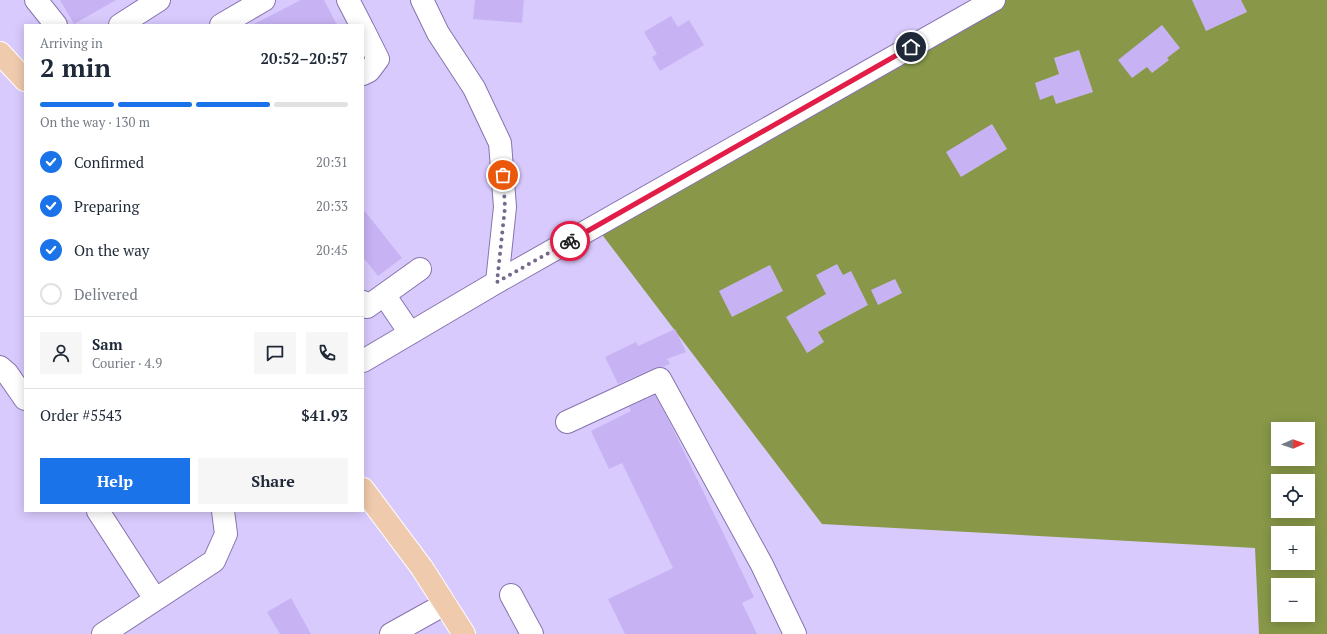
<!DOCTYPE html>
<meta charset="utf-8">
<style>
:root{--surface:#fff;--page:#f6f6f7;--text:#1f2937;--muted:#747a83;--line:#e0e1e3;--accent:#1a73e8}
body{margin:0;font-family:"PT Serif",serif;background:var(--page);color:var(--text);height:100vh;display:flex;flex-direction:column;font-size:15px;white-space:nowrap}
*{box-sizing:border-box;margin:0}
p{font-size:13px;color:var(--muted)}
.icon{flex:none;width:22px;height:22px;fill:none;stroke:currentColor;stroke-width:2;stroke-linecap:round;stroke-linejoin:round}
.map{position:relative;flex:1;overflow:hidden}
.sheet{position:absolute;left:24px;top:24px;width:340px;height:488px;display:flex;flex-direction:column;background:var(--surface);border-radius:0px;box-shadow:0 2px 10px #0003}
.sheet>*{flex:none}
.needle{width:26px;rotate:88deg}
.buttons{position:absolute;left:1271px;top:422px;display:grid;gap:8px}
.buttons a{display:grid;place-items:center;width:44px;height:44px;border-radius:0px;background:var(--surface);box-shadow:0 2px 10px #0003;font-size:20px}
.pin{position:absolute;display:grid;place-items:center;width:34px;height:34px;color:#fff;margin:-17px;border:2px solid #fff;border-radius:50%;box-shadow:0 1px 4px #0007}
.courier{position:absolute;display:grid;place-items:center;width:40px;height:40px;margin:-20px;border:3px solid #e11d48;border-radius:50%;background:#fff;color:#222;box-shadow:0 1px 5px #0007}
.overview em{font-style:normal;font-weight:800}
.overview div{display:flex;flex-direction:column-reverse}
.overview{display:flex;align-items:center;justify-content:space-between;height:68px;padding:0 16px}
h1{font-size:26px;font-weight:800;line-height:30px}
.bar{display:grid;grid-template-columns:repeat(4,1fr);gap:6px 4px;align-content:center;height:48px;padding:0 16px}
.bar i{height:5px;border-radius:3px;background:var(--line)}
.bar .current{background:var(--accent)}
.bar p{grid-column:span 4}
.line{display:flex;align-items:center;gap:10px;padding:0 16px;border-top:1px solid var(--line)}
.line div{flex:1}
.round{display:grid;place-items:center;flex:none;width:42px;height:42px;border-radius:0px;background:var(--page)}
ol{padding:0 16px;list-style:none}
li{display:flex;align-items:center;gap:12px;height:44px}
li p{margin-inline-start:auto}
li .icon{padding:4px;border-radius:50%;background:var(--accent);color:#fff;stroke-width:4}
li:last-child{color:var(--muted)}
li i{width:22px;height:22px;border:2px solid var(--line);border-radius:50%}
.button{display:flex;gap:8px;margin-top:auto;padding:8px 16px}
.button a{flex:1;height:46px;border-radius:0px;background:var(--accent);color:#fff;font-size:16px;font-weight:800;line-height:46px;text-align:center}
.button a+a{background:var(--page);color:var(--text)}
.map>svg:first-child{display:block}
.forest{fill:#889848;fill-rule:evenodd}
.building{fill:#c7b3f3}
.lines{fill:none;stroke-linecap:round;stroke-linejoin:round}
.minor-casing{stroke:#8773ae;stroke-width:24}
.major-casing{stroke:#fff;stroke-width:24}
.minor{stroke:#fff;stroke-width:22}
.major{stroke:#f0caac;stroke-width:22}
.done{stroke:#74698c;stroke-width:4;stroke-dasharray:0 7.2}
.route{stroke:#e11d48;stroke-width:5}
</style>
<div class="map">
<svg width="1327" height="634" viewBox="0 0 1327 634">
<rect width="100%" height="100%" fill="#d9cafd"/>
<!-- forest -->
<path class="forest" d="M999,0H1327V634H1259L1255,548L822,524L594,224ZM1278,429H1308V459H1278ZM1278,481H1308V511H1278ZM1278,533H1308V563H1278ZM1278,585H1308V615H1278Z"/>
<!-- building -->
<g class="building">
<path d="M60,0H116L74,24Z"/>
<path d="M301,0H324L337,25H252Z"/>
<path d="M475,0H524L522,23L473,19Z"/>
<path d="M1192,0H1241L1247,12L1206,31Z"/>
<path d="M671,16L678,27L689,20L704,45L660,71L652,57L657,54L644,32Z"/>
<path d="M1162,25L1180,48L1167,58L1169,60L1152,73L1147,67L1132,78L1118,60Z"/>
<path d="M1079,50L1093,92L1056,104L1053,95L1040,100L1035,83L1059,74L1054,58Z"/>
<path d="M992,124L1007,149L961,177L946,152Z"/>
<path d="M363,209L402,258L378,276L363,257Z"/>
<path d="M837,264L843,275L851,271L868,305L818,332L824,342L807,353L786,317L826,294L816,275Z"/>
<path d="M770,265L783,291L732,317L719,291Z"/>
<path d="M895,279L902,293L878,305L871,290Z"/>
<path d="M675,329L686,352L667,359L670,364L663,367L655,368L618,384L605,357L636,342L638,346Z"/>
<path d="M655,395L672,427L754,597L742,603L757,634H625L608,599L673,568L622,463L609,469L591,431L631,411L629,407Z"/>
<path d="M291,598L311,634H280L267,612Z"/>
</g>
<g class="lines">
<defs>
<g id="minor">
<path d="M36,0L56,25"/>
<path d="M348,0L361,25"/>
<path d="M422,0L438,33L474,88L500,143L505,207L497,282"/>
<path d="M120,25L159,0"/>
<path d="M221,25L264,0"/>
<path d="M363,29L378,59L369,71L363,74"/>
<path d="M385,296L410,333"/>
<path d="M363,302L367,307L420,269"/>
<path d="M363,361L497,282L994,0"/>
<path d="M0,367L7,373L25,399"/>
<path d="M567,422L660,379L762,565L795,634"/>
<path d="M98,511L155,599"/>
<path d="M511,595L532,634"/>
<path d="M103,634L214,561L226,534L223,511"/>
<path d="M391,634L445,604"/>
</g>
<g id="major">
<path d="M0,53L25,80"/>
<path d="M363,489L422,568L464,634"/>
</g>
</defs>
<!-- minor casing -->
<use href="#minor" class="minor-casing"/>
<!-- major casing -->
<use href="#major" class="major-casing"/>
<!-- minor -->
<use href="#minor" class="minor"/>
<!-- major -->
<use href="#major" class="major"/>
</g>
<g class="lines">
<!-- done -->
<path class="done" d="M503,175L505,207L497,282L570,241"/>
<!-- route -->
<path class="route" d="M570,241L911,47"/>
</g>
</svg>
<div class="buttons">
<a><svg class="needle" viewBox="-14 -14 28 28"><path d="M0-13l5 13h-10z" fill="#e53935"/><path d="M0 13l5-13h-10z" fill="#747a83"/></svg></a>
<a><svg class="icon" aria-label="locate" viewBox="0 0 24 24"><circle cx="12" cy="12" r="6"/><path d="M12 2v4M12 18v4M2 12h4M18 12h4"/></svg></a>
<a>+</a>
<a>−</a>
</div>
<div class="pin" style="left:503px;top:175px;background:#ea580c"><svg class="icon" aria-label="bag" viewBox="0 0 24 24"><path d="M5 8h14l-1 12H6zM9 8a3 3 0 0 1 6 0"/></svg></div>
<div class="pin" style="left:911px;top:47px;background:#1f2937"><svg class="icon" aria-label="home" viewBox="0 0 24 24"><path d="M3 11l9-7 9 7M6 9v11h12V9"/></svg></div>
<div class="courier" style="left:570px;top:241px"><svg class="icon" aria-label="bike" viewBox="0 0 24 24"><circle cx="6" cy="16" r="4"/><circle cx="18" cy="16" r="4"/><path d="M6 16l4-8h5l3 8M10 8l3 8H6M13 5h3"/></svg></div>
<section class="sheet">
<div class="overview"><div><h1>2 min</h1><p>Arriving in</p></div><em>20:52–20:57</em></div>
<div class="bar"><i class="current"></i><i class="current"></i><i class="current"></i><i></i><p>On the way · 130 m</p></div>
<ol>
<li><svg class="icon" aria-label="check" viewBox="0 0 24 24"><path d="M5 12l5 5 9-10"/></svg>Confirmed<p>20:31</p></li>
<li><svg class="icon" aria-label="check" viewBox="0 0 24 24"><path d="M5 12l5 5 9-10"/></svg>Preparing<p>20:33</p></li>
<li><svg class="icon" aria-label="check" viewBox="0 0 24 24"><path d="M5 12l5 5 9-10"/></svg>On the way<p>20:45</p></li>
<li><i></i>Delivered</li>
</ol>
<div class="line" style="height:72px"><a class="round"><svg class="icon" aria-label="person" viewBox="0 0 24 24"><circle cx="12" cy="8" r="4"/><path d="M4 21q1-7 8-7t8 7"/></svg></a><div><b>Sam</b><p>Courier · 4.9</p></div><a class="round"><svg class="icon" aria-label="chat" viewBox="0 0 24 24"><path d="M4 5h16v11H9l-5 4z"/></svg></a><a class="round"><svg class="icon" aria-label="phone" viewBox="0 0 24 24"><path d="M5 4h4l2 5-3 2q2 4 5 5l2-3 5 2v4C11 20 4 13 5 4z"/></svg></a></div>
<div class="line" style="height:52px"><div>Order #5543</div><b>$41.93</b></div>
<div class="button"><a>Help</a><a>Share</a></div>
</section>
</div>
